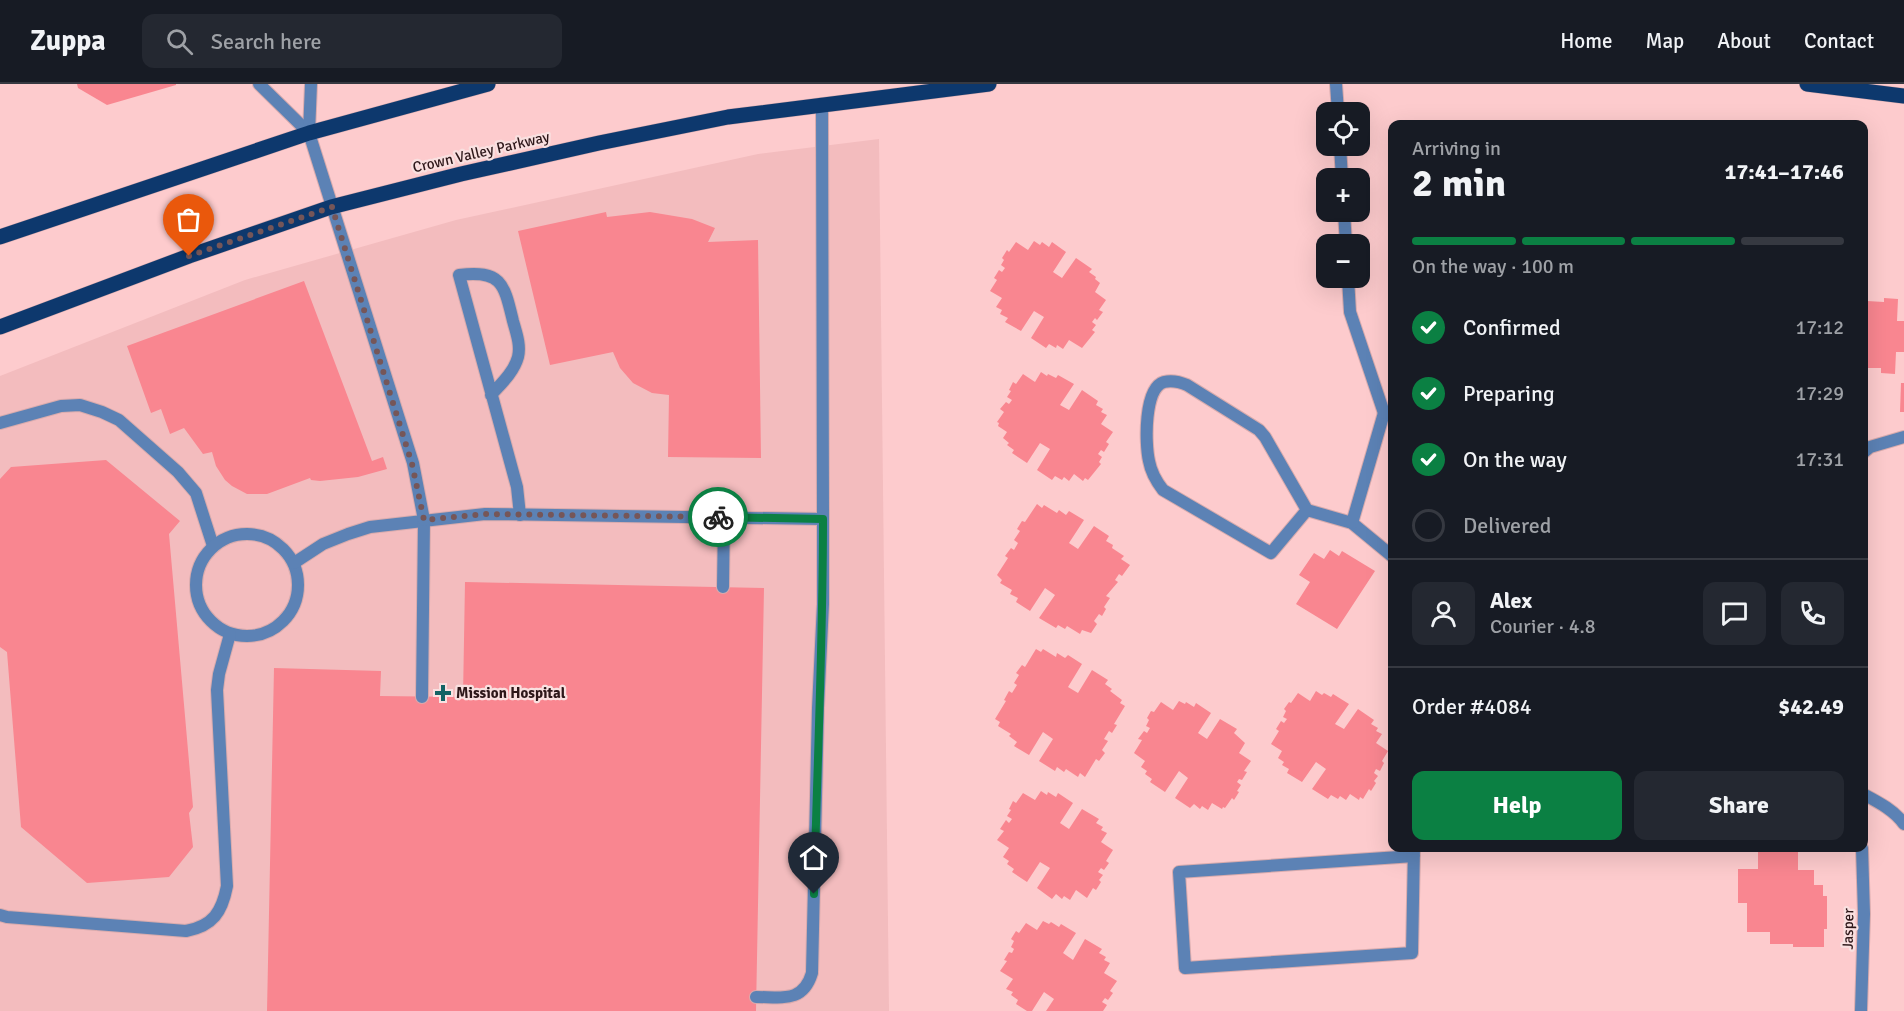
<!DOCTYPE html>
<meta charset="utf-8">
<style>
:root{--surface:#171b24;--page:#242831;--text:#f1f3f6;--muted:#9ea1a6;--line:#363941;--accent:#0b8043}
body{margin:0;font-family:Signika,sans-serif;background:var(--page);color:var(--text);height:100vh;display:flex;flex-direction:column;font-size:22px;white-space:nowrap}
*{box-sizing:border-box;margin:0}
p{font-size:20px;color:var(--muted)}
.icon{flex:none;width:33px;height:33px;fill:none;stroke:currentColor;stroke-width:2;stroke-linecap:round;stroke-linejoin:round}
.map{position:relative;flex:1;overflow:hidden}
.drawer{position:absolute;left:1388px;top:36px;width:480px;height:732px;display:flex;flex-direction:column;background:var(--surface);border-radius:12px;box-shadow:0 6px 24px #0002}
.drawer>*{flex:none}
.controls{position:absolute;left:1316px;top:18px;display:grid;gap:12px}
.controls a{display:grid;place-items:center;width:54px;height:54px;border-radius:12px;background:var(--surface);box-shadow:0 6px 24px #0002;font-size:30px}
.pin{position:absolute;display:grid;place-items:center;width:51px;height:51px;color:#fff;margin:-62px -26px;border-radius:50% 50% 50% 0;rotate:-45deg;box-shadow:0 0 6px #0007}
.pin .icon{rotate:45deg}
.courier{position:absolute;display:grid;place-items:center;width:60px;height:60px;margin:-30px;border:4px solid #0b8043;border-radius:50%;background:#fff;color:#222;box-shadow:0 2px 8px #0007}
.summary em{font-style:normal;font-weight:700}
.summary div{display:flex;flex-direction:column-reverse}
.summary{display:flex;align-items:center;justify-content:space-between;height:102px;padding:0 24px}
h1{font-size:39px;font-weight:700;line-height:45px}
.bar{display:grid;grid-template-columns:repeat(4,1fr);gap:9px 6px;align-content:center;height:72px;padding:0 24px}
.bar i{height:8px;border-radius:4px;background:var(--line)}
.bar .active{background:var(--accent)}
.bar p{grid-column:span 4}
.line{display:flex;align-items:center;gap:15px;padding:0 24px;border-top:2px solid var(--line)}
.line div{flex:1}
.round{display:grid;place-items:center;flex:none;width:63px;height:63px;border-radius:12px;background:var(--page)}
ol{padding:0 24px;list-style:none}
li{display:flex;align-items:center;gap:18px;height:66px}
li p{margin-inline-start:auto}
li .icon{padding:6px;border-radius:50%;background:var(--accent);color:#fff;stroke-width:4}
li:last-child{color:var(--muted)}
li i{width:33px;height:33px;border:3px solid var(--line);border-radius:50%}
.action{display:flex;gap:12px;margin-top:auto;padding:12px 24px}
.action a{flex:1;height:69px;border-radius:12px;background:var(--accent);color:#fff;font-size:24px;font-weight:700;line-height:69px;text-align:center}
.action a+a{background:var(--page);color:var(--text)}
header{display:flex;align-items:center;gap:36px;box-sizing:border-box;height:84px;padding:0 30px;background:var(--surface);border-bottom:2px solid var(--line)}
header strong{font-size:28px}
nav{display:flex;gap:33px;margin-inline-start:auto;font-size:21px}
.search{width:420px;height:54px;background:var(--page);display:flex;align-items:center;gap:15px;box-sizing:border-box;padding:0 21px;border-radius:12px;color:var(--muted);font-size:22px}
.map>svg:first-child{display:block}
.built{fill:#f3bcbe}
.building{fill:#f98690}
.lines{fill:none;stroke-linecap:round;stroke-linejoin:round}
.service-casing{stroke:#d8abad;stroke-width:14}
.minor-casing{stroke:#d8abad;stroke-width:14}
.tertiary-casing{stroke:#d8abad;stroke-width:14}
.primary-casing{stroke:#d8abad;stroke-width:16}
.service{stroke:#5c82b5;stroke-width:12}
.minor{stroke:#5c82b5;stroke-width:12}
.tertiary{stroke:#5c82b5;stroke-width:12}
.primary{stroke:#0d386d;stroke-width:15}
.done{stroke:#765658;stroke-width:6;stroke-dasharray:0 10.8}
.route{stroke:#0b8043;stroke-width:8}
.poi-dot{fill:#136364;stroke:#f9e0e0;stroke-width:2}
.labels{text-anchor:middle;stroke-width:4.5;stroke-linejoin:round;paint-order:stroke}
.street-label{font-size:15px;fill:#2d1719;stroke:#f9e0e0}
.poi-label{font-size:15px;font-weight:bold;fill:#2d1719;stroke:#f9e0e0;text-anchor:start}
</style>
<header>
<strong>Zuppa</strong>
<div class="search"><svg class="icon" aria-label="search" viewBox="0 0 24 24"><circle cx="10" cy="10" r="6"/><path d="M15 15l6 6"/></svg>Search here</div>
<nav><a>Home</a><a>Map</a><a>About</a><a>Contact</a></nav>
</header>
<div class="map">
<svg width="1904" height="927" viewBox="0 0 1904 927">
<rect width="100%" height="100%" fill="#fdcbcd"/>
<!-- built -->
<path class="built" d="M879,55L889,927H0V292L245,196L456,136L758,70Z"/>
<!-- building -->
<g class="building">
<path d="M77,0H176V1L107,21L78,4Z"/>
<path d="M606,128L607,133L650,128L692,135L715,144L708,158L758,156L761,374L668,373L669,311L652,309L633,299L620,284L613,268L550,281L518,147Z"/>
<path d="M1034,157L1040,161L1042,158L1049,163L1052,158L1066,168L1053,188L1062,194L1076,174L1092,185L1089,188L1096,193L1095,195L1100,199L1095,208L1106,216L1099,226L1103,228L1097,236L1095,234L1092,238L1096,241L1092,246L1095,248L1082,264L1069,256L1063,265L1057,261L1056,264L1049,260L1046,264L1031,254L1044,233L1034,227L1021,247L1005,238L1008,234L1000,230L1002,226L996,223L1002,214L990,207L997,196L994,194L999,186L1002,188L1005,184L1001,181L1004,176L1002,174L1007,166L1009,168L1016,158L1028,166Z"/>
<path d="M304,197L372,377L383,373L387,385L358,393L320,397L311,396L310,394L267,410H247L232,402L225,396L216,382L212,368L203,370L184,344L170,350L161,325L151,329L127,262Z"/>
<path d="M1863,213L1867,214V217L1884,218V214L1898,215L1897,237H1904V268H1896L1895,290L1881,289V284H1863Z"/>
<path d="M1041,288L1047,292L1048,290L1056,294L1058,291L1074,300L1060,321L1069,326L1082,306L1098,317L1096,321L1103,325L1101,328L1107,331L1101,340L1113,348L1106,358L1109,360L1104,368L1101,366L1098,370L1102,373L1099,378L1101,380L1088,396L1085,394L1083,397L1074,390L1069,397L1064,393L1062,396L1055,392L1052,396L1037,386L1050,365L1040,359L1027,379L1012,369L1014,366L1007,361L1009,359L1003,354L1007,348L998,342L999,339L997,338L1004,328L1000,325L1006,318L1009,320L1012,316L1007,313L1011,307L1009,306L1013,298L1016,300L1023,290L1035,298Z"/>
<path d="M1901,299H1904V328H1900Z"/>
<path d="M106,376L180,437L169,450L193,723L189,729L193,763L169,793L87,799L21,743L7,568L0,563V395L11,383Z"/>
<path d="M1037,420L1042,424L1044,421L1057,429L1059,426L1066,431L1069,427L1084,436L1069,459L1078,465L1094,442L1109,452L1106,457L1113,461L1112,464L1124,472L1121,475L1130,481L1122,492L1119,490L1115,496L1118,498L1106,512L1110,514L1104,523L1106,525L1102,532L1099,530L1094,537L1097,540L1091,549L1082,546L1080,550L1067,542L1065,545L1058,541L1056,544L1039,534L1055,511L1045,504L1030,527L1016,518L1018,514L1010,510L1012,506L1000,499L1002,496L997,491L1008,474L1005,472L1011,464L1014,466L1018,459L1014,456L1020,447L1017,445L1022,437L1025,438Z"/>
<path d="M1330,466L1339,472L1342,467L1375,487L1337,545L1296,520L1310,498L1299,491L1314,469L1324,475Z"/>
<path d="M465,498L764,504L756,927H267L274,584L381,587L380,612L463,613Z"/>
<path d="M1036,565L1041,568L1043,565L1056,573L1057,569L1065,574L1068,571L1082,580L1068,603L1078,609L1092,586L1108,596L1105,600L1112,605L1110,607L1122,616L1120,619L1125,622L1114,640L1117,641L1112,649L1109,647L1104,655L1108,657L1102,666L1105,669L1099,677L1096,675L1085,693L1080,689L1078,693L1066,685L1064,688L1057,683L1055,687L1039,677L1053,655L1043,648L1029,671L1014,662L1017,658L1009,652L1011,650L998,642L1000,638L995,635L1006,617L1004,616L1009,607L1012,609L1017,601L1014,599L1019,591L1016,589L1022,581L1025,583Z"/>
<path d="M1316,607L1322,611L1324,609L1331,613L1333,610L1349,620L1335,640L1344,645L1358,625L1374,636L1371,640L1378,644L1376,647L1382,650L1376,659L1388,667L1382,677L1384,679L1380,687L1376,685L1374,689L1378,692L1374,697L1376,699L1371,707L1369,705L1363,715L1360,713L1359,716L1350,710L1346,716L1340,712L1338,715L1331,711L1328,715L1312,705L1326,685L1316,678L1302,698L1287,689L1289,685L1282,681L1284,678L1278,674L1282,667L1271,660L1279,647L1276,645L1281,637L1284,639L1287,635L1283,633L1286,627L1284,625L1289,618L1291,619L1298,609L1310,617Z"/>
<path d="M1179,617L1185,620L1186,618L1194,623L1196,619L1211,629L1198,649L1207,655L1220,635L1237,645L1234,649L1245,659L1239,669L1251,677L1244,687L1247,688L1242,696L1239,695L1237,698L1241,701L1237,707L1239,708L1234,716L1232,714L1225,724L1223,723L1222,725L1212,719L1208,726L1202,722L1200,725L1194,720L1190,724L1175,714L1188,694L1179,687L1165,708L1150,698L1152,695L1145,690L1147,687L1141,683L1145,677L1134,669L1142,656L1138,655L1144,647L1147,649L1150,644L1146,642L1149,636L1147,634L1151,627L1154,628L1161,618L1173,626Z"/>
<path d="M1041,707L1047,711L1048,708L1056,713L1058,709L1073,719L1060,739L1069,745L1082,725L1099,735L1096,739L1103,743L1101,746L1107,749L1101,758L1113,766L1106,777L1109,779L1104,786L1101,784L1098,788L1103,791L1099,796L1101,798L1096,806L1093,804L1087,814L1076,806L1070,816L1064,812L1062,815L1056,810L1052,815L1037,804L1050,784L1040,778L1027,798L1012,788L1014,785L1007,780L1009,777L1003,773L1009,764L997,756L1004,747L1000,745L1006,736L1009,739L1012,735L1007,732L1011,726L1009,725L1013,717L1016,719L1023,709L1035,716Z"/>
<path d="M1758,764H1798V786H1814V801H1823V812H1827V845H1824V863H1793V860H1770V848H1747V819H1738V785H1758Z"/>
<path d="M1043,837L1049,840L1051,838L1059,843L1061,840L1076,849L1063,869L1073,876L1085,855L1102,865L1099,869L1106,873L1104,876L1110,879L1104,889L1117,897L1110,907L1113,909L1108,916L1105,914L1102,918L1107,921L1103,927H1046L1054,915L1044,908L1032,927H1027L1016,920L1018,916L1011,911L1013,908L1006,905L1013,895L1000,887L1007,877L1004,876L1009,868L1012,869L1014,865L1011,863L1014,857L1011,855L1016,847L1019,849L1026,839L1037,846Z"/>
</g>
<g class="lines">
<defs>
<g id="service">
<path d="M822,20L823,435"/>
<path d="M491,311C501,300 514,288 518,273C521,261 516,248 513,237C504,200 502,186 459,191L517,403L520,431"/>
<path d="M0,339L61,322L80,321L102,328L119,336L178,388L196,409L213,462"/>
<path d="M1863,369L1870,363L1904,353"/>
<path d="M1307,426L1265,353L1259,346L1187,301C1180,298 1172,296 1164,298C1144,304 1145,359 1149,377C1151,388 1156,397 1163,406L1271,469L1307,426L1352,439L1392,472"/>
<path d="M1352,439L1384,329"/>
<circle cx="247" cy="501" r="51"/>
<path d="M294,479L323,460L348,450L370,443L485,430L823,435V520L818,624L812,889C803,919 782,913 756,913"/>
<path d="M723,503L724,433"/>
<path d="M422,613L424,436"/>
<path d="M1414,772L1179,788L1185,884L1412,869L1414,764"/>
<path d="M0,831L7,833L186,847C213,842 222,828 227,802L217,606L219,590L230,550"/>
</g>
<g id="minor">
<path d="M1336,0L1338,28"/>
<path d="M1340,62L1342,94"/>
<path d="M1344,128L1346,160"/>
<path d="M1348,194L1350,228L1384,329"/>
<path d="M1863,710C1878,718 1894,726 1904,740"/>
<path d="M1861,927L1864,830L1862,764"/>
</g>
<g id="tertiary">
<path d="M259,0L309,49"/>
<path d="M311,0L309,49L413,379L424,436"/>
</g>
<g id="primary">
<path d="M1807,0L1904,12"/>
<path d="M0,153L309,49L488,0"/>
<path d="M0,243L189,172L331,123L461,90L599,59L728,33L989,0"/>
</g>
</defs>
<!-- service casing -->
<use href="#service" class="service-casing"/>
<!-- minor casing -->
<use href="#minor" class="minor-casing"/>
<!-- tertiary casing -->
<use href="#tertiary" class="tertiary-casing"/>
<!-- primary casing -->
<use href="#primary" class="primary-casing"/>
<!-- service -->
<use href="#service" class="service"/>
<!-- minor -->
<use href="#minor" class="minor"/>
<!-- tertiary -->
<use href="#tertiary" class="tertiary"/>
<!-- primary -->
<use href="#primary" class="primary"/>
</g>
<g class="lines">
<!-- done -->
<path class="done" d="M189,172L332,123L412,380L424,436L485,430L718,433"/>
<!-- route -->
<path class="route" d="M718,433L823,435C823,560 817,685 814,810"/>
</g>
<!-- markers -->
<path class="poi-dot" d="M440 600h6v6h6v6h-6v6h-6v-6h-6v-6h6z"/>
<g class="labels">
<!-- street labels -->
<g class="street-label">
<text transform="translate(481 68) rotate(-13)" y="5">Crown Valley Parkway</text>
<text transform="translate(1848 845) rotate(-89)" y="5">Jasper</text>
</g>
<!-- poi labels -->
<g class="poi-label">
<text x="456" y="614">Mission Hospital</text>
</g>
</g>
</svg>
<div class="controls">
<a><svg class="icon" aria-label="locate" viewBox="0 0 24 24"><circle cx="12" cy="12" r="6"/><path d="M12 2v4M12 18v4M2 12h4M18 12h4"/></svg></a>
<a>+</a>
<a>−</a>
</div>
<div class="pin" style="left:189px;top:172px;background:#ea580c"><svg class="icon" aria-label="bag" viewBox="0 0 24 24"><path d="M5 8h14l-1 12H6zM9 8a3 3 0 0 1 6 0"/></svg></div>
<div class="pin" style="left:814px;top:810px;background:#1f2937"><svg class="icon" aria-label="home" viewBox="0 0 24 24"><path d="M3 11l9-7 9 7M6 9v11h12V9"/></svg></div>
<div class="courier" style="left:718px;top:433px"><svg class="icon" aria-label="bike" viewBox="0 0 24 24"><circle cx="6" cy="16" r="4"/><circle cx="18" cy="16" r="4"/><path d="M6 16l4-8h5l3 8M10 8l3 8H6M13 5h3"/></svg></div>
<section class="drawer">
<div class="summary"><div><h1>2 min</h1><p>Arriving in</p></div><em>17:41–17:46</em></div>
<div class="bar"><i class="active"></i><i class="active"></i><i class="active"></i><i></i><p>On the way · 100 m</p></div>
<ol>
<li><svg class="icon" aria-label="check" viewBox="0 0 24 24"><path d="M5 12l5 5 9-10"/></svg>Confirmed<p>17:12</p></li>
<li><svg class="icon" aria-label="check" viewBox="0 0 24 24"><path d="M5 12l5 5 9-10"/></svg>Preparing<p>17:29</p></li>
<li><svg class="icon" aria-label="check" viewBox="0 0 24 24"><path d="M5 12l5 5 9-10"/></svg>On the way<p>17:31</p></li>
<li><i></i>Delivered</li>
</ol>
<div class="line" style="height:108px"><a class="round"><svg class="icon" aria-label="person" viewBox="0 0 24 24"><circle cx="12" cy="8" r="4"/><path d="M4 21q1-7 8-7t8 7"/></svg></a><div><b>Alex</b><p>Courier · 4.8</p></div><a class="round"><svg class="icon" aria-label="chat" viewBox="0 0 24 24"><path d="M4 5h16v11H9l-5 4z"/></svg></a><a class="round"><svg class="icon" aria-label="phone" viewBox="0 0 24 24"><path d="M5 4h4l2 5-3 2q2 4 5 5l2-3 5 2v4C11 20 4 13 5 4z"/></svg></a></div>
<div class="line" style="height:78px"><div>Order #4084</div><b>$42.49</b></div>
<div class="action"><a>Help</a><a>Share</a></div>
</section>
</div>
